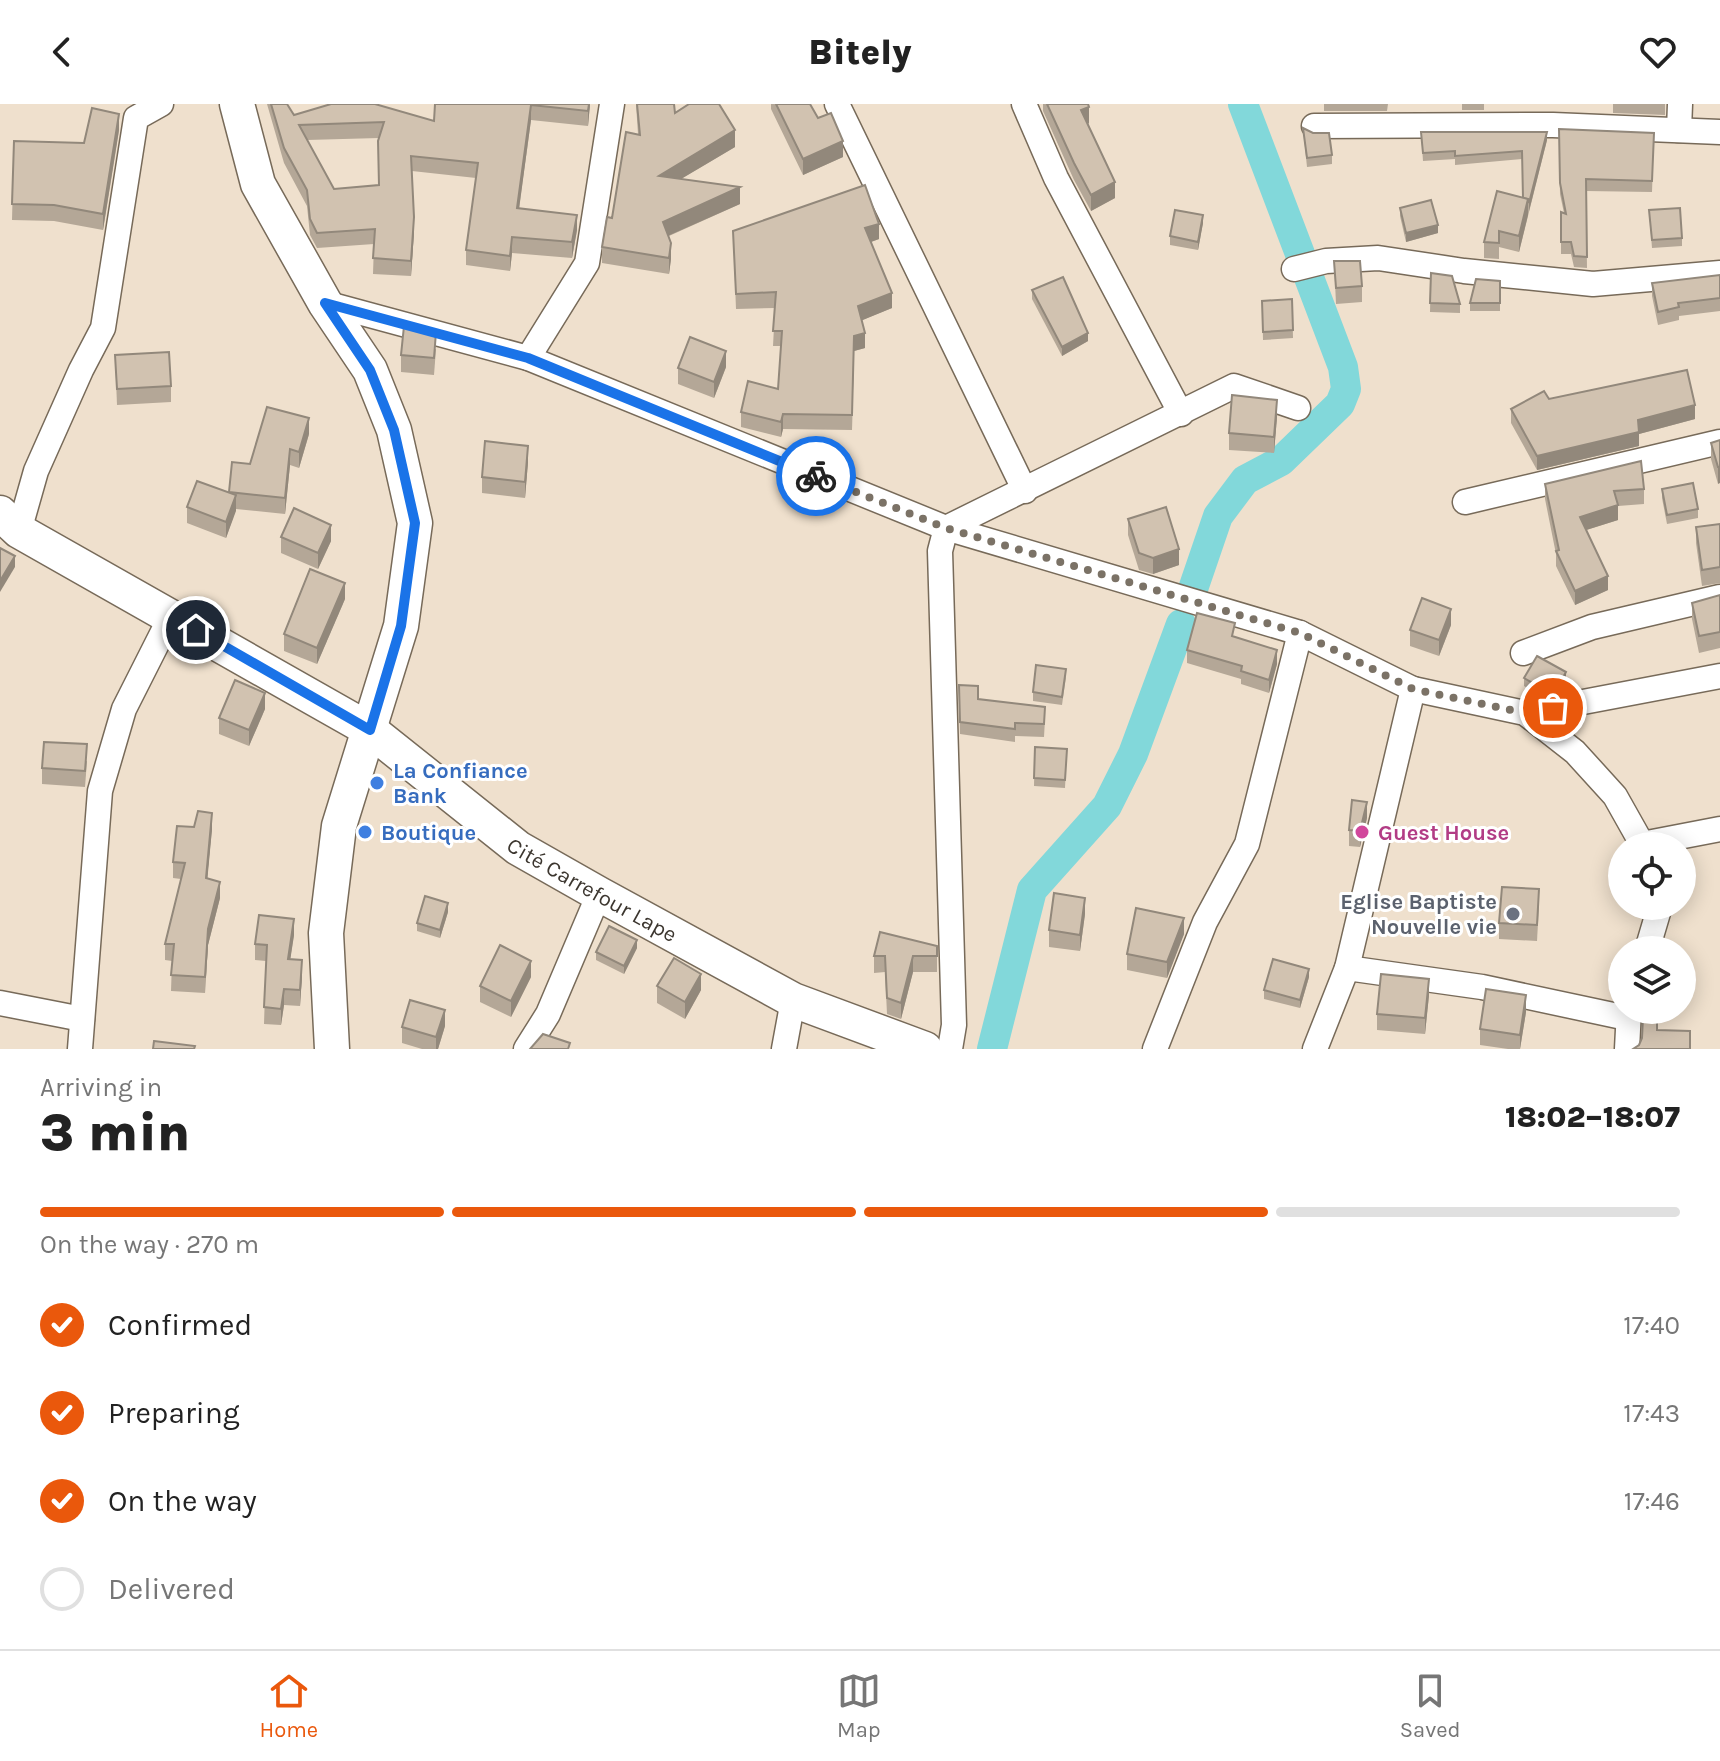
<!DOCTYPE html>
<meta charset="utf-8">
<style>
:root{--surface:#fff;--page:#f2f2f2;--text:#222;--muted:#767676;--line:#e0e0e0;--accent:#ea580c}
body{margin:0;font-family:Karla,sans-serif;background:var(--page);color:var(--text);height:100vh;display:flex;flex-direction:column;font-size:30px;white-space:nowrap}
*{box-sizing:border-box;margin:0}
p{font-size:26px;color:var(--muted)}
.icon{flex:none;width:44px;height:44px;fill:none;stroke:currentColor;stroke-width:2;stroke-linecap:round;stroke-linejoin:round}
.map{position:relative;height:945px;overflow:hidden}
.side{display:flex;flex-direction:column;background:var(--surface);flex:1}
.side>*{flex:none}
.fabs{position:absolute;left:1608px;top:728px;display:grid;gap:16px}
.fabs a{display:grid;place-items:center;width:88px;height:88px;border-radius:50%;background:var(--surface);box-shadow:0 4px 20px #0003;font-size:40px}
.pin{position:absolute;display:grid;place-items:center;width:68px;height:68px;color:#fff;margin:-34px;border:4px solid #fff;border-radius:50%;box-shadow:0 2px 8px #0007}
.courier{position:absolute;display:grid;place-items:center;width:80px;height:80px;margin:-40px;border:6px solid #1a73e8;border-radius:50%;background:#fff;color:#222;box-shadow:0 2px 10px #0007}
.overview em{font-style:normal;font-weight:800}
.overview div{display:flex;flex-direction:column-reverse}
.overview{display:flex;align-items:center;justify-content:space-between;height:136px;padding:0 40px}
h1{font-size:52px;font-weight:800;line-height:60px}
.bar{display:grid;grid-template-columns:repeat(4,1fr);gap:12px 8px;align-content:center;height:96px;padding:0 40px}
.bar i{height:10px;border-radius:6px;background:var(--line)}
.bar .on{background:var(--accent)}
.bar p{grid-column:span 4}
ol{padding:0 40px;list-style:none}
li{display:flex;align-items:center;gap:24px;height:88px}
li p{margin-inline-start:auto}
li .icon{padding:8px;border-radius:50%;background:var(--accent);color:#fff;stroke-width:4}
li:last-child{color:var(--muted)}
li i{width:44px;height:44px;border:4px solid var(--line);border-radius:50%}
header{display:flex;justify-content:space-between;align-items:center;height:104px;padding:0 40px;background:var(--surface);font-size:36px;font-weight:800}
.menu{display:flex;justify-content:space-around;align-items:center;height:112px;border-top:2px solid var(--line);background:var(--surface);font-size:22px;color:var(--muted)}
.menu a{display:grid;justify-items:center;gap:4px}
.menu .on{color:var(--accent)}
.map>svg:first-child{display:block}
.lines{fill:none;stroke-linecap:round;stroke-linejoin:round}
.canal{stroke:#82d8da;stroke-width:30}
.street-casing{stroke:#776a59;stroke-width:27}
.secondary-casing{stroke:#776a59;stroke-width:37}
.street{stroke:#fff;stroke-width:24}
.secondary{stroke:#fff;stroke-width:34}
.wall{fill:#b4a797;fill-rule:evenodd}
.shaded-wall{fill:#92887b}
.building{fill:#d1c2b0;stroke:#92887b;stroke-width:2;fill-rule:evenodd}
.done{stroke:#7b7266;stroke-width:8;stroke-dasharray:0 14.4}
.route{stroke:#1a73e8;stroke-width:10}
.shop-dot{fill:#3f7fe0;stroke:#fff;stroke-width:3}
.hotel-dot{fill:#d1479c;stroke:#fff;stroke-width:3}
.worship-dot{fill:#6b7280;stroke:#fff;stroke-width:3}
.labels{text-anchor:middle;stroke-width:6;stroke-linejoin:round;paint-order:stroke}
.shop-label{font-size:22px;font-weight:bold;fill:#366cbe;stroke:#fff;text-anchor:start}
.hotel-label{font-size:22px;font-weight:bold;fill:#b23c85;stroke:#fff;text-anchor:start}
.street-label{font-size:22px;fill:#3c362f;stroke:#fff}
.worship-label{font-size:22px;font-weight:bold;fill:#5b616d;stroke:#fff;text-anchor:end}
</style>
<header><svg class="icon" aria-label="back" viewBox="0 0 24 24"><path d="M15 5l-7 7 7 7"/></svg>Bitely<svg class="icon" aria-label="heart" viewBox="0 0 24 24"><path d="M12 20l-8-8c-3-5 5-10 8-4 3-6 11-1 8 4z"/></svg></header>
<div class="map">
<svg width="1720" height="945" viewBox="0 0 1720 945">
<rect width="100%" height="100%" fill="#efe0cd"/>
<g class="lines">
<!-- canal -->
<g class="canal">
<path d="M1192,488L1218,412L1245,376L1281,357L1340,300L1346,285L1343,263L1243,0"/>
<path d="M992,945L1032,786L1107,702L1133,650L1181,520"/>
</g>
<defs>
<g id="street">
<path d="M837,0L1025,387"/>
<path d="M1024,0L1056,74L1181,310"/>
<path d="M1314,22L1553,21L1720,28"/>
<path d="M1679,26L1680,0"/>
<path d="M1294,165L1326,157L1378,154L1464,167L1593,180L1720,169"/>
<path d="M325,199L528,254L946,424L1300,529L1413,585L1525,609L1575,648L1615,692L1642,740L1720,725"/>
<path d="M528,254L587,159L612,0"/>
<path d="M1465,398L1720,338"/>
<path d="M19,427L36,367L81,266L103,224L136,14L161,0"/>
<path d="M1523,549L1592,523L1720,493"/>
<path d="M1525,609L1720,572"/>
<path d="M1647,846L1660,802"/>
<path d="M1347,864L1482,883L1627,914"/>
<path d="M0,899L82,915"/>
<path d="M80,945L100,687L124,605L171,512"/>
<path d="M526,945L548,910L599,790"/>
<path d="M784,945L793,896"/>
<path d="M950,945L954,921L940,447L946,424L1234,282L1298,304"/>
<path d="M1155,945L1205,818L1247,740L1300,529"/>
<path d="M1315,945L1347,864L1413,585"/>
<path d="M1627,945L1629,906"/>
</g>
<g id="secondary">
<path d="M237,0L258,80L325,199L370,266L394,326L415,419L401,522L339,722L326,829L332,945"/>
<path id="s1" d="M0,409L19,427L370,626L518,744L599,790L793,896L925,945"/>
</g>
</defs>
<!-- street casing -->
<use href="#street" class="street-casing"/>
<!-- secondary casing -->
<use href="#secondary" class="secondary-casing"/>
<!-- street -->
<use href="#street" class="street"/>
<!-- secondary -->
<use href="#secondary" class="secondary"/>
</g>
<!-- wall -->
<g class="wall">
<path d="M267,0H287L294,11L434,17L435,0H590L588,22L531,16L519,104L577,126L572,154L512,149L510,167L466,161V146L476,74L412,67L414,128L411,172L373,170L374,140L317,144L310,131L307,102L284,59ZM379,34L378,81L334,85L307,36Z"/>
<path d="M636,0H674L675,9L735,43L681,75L740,100L669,132L671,155L669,170L602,159V143L638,30Z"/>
<path d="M771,0H810L818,14L843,53L803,71L771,5Z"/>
<path d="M1043,0H1088L1089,19L1088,20L1115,94L1091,107L1074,76L1043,7Z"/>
<path d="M1324,0H1388L1387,7H1324Z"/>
<rect x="1462" y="0" width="22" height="6"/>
<path d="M1613,0H1665V11L1613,9Z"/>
<path d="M1303,24L1332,51V60L1307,63Z"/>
<path d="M1559,25L1654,29L1652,88L1586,87L1587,164L1574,163L1571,150H1561V108L1564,109L1560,90Z"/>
<path d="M119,26L103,126L54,117L12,116L14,37L84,39Z"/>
<path d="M1421,28L1547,36L1519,148L1499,143V155L1484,154V138L1523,94L1522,55L1455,61V55L1423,57Z"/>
<path d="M1400,104L1438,129L1406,138L1400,112Z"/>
<path d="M1649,106L1682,134V142L1652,144Z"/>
<path d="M1203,119L1198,146L1170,141V132Z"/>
<path d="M733,127L879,135L871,138L892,204L862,216L865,244L854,247L852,326L783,325L781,333L741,323V308L778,285L781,242H773L775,204L736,205Z"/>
<path d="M1334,157L1362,182V198L1336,200Z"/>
<path d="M1431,169L1460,200V209L1430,208Z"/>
<path d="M1720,171V207L1679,212V216L1658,221L1652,192V179Z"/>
<path d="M1500,177V207H1470V199Z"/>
<path d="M1032,186L1088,237L1062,252L1032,195Z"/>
<path d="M1292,195L1293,234L1263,236L1262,197Z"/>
<path d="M436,245L434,271L401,268V251Z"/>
<path d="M115,251L171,282V298L117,301Z"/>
<path d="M726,263L714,294L678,280V264Z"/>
<path d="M1549,295L1695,315L1639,330V342L1537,366L1511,319V305Z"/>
<path d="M1277,313L1274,349L1229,346V329Z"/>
<path d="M309,330L299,364L290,361L285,410L236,405L226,434L187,419V403L229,388Z"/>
<path d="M1720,336L1718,380L1711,355V339Z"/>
<path d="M528,358L525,394L482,389V373Z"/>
<path d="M1545,380L1644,385V400L1618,402V416L1586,426L1608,486L1575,501L1556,462V450L1545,395Z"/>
<path d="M1662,385L1698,405V414L1667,420L1662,394Z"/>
<path d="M1128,415L1179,461L1153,470L1139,466L1128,431Z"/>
<path d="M1720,420V479L1702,482L1696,439V423Z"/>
<path d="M281,433L331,437L318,465L281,449Z"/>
<path d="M1720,491V544L1699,549L1692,515V499Z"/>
<path d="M345,495L317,560L284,547V530Z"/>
<path d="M1451,521L1439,552L1410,542V526Z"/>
<path d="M1235,533L1277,560L1269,589L1241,580V575L1187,559V546Z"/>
<path d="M1066,573L1062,601L1033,597V588Z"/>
<path d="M1524,574L1566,577L1560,587L1540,591L1524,582Z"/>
<path d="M959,581L978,595L1045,615L1044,633L1015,632V638L960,630Z"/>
<path d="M265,605L249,642L219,630V614Z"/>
<path d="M1035,643L1067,645L1065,684L1034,682Z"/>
<path d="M87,657L85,683L42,680V664Z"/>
<path d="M1367,714L1360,743L1349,742V726Z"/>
<path d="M212,725L207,775L220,794L208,841L205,889L171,887L172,857L165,856V840L181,775L173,774V758Z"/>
<path d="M1539,801L1537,837L1499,835V819Z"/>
<path d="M448,808L440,834L417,827V819Z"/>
<path d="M1085,810L1080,847L1049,843V826Z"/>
<path d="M1184,830L1167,874L1127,866V850Z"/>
<path d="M294,831L290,855L302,872L300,902L284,901L281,921L264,920L266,857L255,856V840Z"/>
<path d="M937,842V868H913L901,915L887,910L885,868L874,869V852Z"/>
<path d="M637,844L624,870L596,856V848Z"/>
<path d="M531,873L511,913L480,898V882Z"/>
<path d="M1309,873L1300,904L1264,895V886Z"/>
<path d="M657,882L701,886L685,915L657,899Z"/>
<path d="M1429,891L1425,930L1377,926V910Z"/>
<path d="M1526,908L1520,945H1508L1480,941V925Z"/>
<path d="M445,922L438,945H422L402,939V923Z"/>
</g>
<!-- shaded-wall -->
<g class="shaded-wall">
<path d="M589,0H590L588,22V7Z"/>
<path d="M531,1V16L517,120V104Z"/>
<path d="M1089,3V19L1081,23V6Z"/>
<path d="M119,10V26L103,126V110Z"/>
<path d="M735,26V43L659,88V72Z"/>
<path d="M1547,28V36L1529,107V99Z"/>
<path d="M843,37V53L803,71V55Z"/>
<path d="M1115,78V94L1091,107V91Z"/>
<path d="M740,83V100L663,134V118Z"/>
<path d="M1528,95V111L1519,148V132Z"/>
<path d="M577,111V126L572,154V138Z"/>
<path d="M1203,111V119L1198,146V138Z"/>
<path d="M414,113V128L411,172V157Z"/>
<path d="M879,120V135L865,140V124Z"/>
<path d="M1438,121V129L1406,138V129Z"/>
<path d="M512,133V149L510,167V152Z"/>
<path d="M671,139V155L669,170V154Z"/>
<path d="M892,189V204L858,218V202Z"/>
<path d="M865,229V244L854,247L852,326L854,232Z"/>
<path d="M1088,229V237L1062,252V243Z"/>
<path d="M726,247V263L714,294V278Z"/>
<path d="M1277,296V313L1274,349V333Z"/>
<path d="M1695,301V315L1639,330V342L1537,366V352L1638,316Z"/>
<path d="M783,310V325L781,333V318Z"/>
<path d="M309,314V330L299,364V348Z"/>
<path d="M528,342V358L525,394V378Z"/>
<path d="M290,345V361L285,410V394Z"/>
<path d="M1718,363H1720V379L1718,380Z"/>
<path d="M236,391V407L226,434V418Z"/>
<path d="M1618,401V416L1580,428V413Z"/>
<path d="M331,421V437L318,465V449Z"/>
<path d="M1179,445V461L1153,470V454Z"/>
<path d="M15,452V463L0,488V477Z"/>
<path d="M1608,472V486L1575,501V487Z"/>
<path d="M345,479V495L317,560V544Z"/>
<path d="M1451,505V521L1439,552V536Z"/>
<path d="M1277,546V560L1269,589V576Z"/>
<path d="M1566,568V577L1560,587V579Z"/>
<path d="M265,589V605L249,642V626Z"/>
<path d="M1367,698V714L1360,743V727Z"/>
<path d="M212,709V725L206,790V774Z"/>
<path d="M220,778V794L208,841L205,889L208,825Z"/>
<path d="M1085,794V810L1080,847V831Z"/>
<path d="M448,799V808L440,834V826Z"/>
<path d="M1184,814V830L1167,874V858Z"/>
<path d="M294,815V831L288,871V855Z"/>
<path d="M637,836V844L624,870V862Z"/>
<path d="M913,852V868L901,915V899Z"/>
<path d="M302,856V872L300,902V886Z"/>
<path d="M531,857V873L511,913V897Z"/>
<path d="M1309,865V873L1300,904V896Z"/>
<path d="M701,870V886L685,915V898Z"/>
<path d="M1429,875V891L1425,930V914Z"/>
<path d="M284,885V901L281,921V905Z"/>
<path d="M1526,891V908L1520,945V931Z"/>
<path d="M445,906V922L438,945H436V933Z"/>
</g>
<!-- building -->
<g class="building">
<path d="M271,0H287L294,11L331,0H375L434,17L435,0H589L588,7L531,1L517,104L577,111L572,138L512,133L510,152L466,146L478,59L411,52L414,113L411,157L373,154L375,125L317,129L310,115L307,86L284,44ZM384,18L378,37L379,81L334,85L299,21Z"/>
<path d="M637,0H674L675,9L689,0H719L735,26L659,72L740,83L663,118L671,139L669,154L602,143L607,113L612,114L626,28L640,31Z"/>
<path d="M776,0H810L818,14L831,9L843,37L803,55Z"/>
<path d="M1047,0H1088L1089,3L1081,6L1115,78L1091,91L1074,59Z"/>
<path d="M92,4L119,10L103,110L54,101L12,100L14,37L84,39Z"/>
<path d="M1303,24L1313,29H1329L1332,51L1307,54Z"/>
<path d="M1559,25L1654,29L1652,77L1586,75L1587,153L1574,152L1571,138H1561V108L1566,110L1560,79Z"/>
<path d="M1421,28H1547L1529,99L1528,95L1523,94L1522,47L1455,52V47L1423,49Z"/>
<path d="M865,81L879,120L865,124L892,189L858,202L865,229L854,232L852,311L783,310L781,318L741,308L748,277L778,285L782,227H773L776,188L736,190L733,127Z"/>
<path d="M1497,87L1528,95L1519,132L1499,127V139L1484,138Z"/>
<path d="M1431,96L1438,121L1406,129L1400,104Z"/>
<path d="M1680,104L1682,134L1652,136L1649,106Z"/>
<path d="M1175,106L1203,111L1198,138L1170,132Z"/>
<path d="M1334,157H1360L1362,182L1336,184Z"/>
<path d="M1431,169L1452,172L1460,200L1430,199Z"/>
<path d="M1720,171V194L1678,199L1679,203L1658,208L1652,179Z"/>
<path d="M1063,173L1088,229L1062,243L1032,186Z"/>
<path d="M1476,175L1500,177V199H1470Z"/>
<path d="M1292,195L1293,226L1263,228L1262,197Z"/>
<path d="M404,222L436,228L434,254L401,251Z"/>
<path d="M690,233L726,247L714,278L678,264Z"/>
<path d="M169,248L171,282L117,285L115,251Z"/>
<path d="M1687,266L1695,301L1638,316L1639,328L1537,352L1511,305L1544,287L1549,295Z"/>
<path d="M1232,291L1277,296L1274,333L1229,329Z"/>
<path d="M267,303L309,314L299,348L290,345L285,394L229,388L232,358L250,360Z"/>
<path d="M1720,336V363H1718L1711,339Z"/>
<path d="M485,337L528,342L525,378L482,373Z"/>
<path d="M1641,357L1644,385L1614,387L1618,401L1580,413L1608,472L1575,487L1556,447L1559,446L1545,380Z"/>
<path d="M197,377L236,391L226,418L187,403Z"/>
<path d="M1693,379L1698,405L1667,411L1662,385Z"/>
<path d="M1166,403L1179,445L1153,454L1139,449L1128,415Z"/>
<path d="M294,404L331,421L318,449L281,433Z"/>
<path d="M1720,420V463L1702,466L1696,423Z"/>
<path d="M0,444L15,452L0,477Z"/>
<path d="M310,465L345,479L317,544L284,530Z"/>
<path d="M1720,491V528L1699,532L1692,499Z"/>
<path d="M1422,494L1451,505L1439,536L1410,526Z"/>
<path d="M1197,509L1235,519L1232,532L1277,546L1269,576L1241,567L1242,562L1187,546Z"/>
<path d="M1537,552L1566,568L1560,579L1540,583L1524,574Z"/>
<path d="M1036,561L1066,565L1062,593L1033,588Z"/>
<path d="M235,576L265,589L249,626L219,614Z"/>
<path d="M959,581L978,582V595L1045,603L1044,620L1015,619V625L960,618Z"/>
<path d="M44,638L87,640L85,667L42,664Z"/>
<path d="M1035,643L1067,645L1065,676L1034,674Z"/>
<path d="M1352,696L1367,698L1360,727L1349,726Z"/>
<path d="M198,707L212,709L206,774L220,778L208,825L205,873L171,871L174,840H165L185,759L173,758L177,722L194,723Z"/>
<path d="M1502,783L1539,785L1537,821L1499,819Z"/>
<path d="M1054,789L1085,794L1080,831L1049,826Z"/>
<path d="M425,792L448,799L440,826L417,819Z"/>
<path d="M1136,804L1184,814L1167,858L1127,850Z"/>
<path d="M259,811L294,815L288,855L302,856L300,886L284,885L281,905L264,903L267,841L255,840Z"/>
<path d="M609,822L637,836L624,862L596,848Z"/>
<path d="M880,828L937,842V852H913L901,899L887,894L885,852H874Z"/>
<path d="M500,841L531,857L511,897L480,882Z"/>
<path d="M674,854L701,870L685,898L657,882Z"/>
<path d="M1273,855L1309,865L1300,896L1264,886Z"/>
<path d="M1381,870L1429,875L1425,914L1377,910Z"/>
<path d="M1486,885L1526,891L1520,931L1480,925Z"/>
<path d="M410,896L445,906L436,933L402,923Z"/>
<path d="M1657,912V926L1690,927V945H1633L1639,941L1642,934L1643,913Z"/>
<path d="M543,930L570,939L568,945H530Z"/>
<path d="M154,937L195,942L194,945H153Z"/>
</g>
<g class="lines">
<!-- done -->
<path class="done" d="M816,372L946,424L1300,529L1413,585L1525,609L1553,604"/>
<!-- route -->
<path class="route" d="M196,526L370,626L401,522L415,419L394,326L370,266L325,199L528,254L816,372"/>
</g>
<!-- markers -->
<g class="shop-dot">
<circle cx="377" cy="679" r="8"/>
<circle cx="365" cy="728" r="8"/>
</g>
<circle class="hotel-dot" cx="1362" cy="728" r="8"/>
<circle class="worship-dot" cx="1513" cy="810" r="8"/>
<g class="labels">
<!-- shop labels -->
<g class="shop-label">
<text x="393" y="674">La Confiance<tspan x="393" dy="25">Bank</tspan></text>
<text x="381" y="736">Boutique</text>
</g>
<!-- hotel labels -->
<g class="hotel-label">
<text x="1378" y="736">Guest House</text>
</g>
<!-- street labels -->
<g class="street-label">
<text dy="8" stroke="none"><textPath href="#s1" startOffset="704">Cité Carrefour Lape</textPath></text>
</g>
<!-- worship labels -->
<g class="worship-label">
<text x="1497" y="805">Eglise Baptiste<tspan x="1497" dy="25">Nouvelle vie</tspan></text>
</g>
</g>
</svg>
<div class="fabs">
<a><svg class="icon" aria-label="locate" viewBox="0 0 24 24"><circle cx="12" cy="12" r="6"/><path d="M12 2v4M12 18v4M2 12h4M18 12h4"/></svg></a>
<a><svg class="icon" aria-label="layers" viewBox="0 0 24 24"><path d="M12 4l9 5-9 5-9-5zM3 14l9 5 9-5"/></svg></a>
</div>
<div class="pin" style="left:1553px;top:604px;background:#ea580c"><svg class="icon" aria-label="bag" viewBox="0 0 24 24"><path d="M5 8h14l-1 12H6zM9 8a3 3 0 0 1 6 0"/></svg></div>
<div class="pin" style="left:196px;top:526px;background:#1f2937"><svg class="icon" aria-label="home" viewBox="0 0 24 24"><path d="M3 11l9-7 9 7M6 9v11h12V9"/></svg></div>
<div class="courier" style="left:816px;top:372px"><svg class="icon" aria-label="bike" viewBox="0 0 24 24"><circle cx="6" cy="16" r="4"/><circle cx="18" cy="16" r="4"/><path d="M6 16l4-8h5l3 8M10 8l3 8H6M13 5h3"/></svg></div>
</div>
<section class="side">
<div class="overview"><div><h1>3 min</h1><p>Arriving in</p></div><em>18:02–18:07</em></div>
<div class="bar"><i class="on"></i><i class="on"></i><i class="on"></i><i></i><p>On the way · 270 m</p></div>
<ol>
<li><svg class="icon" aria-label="check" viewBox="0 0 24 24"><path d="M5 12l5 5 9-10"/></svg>Confirmed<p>17:40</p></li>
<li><svg class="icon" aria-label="check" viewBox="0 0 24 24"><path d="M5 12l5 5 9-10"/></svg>Preparing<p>17:43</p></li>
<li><svg class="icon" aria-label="check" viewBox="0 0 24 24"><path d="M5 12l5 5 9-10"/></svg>On the way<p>17:46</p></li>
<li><i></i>Delivered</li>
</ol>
</section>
<nav class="menu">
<a class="on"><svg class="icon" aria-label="home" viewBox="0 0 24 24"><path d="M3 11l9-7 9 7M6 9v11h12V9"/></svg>Home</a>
<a><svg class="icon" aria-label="map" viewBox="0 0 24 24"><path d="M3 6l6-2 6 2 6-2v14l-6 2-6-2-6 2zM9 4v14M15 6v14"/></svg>Map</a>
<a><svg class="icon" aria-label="saved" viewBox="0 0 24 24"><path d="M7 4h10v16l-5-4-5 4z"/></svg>Saved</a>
</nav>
